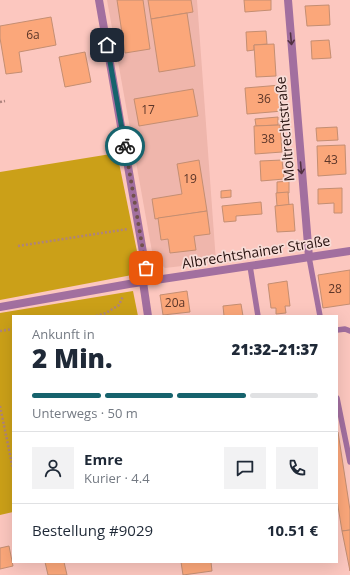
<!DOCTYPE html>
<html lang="de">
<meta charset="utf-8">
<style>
:root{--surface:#fff;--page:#f2f2f3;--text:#1f2937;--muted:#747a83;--line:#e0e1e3;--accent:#16636d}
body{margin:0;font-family:"Open Sans",sans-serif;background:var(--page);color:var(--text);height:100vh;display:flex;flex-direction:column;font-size:15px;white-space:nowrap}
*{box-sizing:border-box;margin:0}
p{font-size:13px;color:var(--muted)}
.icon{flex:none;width:22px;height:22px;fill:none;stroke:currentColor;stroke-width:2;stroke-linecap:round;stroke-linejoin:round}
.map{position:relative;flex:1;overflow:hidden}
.panel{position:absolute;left:12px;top:315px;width:326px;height:248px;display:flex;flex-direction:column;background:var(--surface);border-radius:0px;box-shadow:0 4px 16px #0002}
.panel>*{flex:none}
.pin{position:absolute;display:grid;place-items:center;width:34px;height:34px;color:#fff;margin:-17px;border-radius:8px;box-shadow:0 2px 6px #0006}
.courier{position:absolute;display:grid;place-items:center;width:40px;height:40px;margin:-20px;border:3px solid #16636d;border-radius:50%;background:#fff;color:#222;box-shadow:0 1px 5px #0007}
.summary em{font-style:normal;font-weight:800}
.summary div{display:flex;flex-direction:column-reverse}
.summary{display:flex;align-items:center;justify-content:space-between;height:68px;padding:0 20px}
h1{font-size:26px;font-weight:800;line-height:30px}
.bar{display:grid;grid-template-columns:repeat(4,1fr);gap:6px 4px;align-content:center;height:48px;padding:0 20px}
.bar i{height:5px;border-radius:3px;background:var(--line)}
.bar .on{background:var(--accent)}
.bar p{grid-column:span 4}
.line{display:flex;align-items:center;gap:10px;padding:0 20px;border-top:1px solid var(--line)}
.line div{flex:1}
.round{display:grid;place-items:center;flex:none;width:42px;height:42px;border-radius:0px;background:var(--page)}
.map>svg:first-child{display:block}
.built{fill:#efb6ac}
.green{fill:#cba018}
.building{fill:#fba77a;stroke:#c48e72}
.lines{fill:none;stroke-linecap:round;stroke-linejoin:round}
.path{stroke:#ad837d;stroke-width:2.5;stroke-dasharray:2 2;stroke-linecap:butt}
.lane{stroke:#a26f9f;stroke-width:5.5}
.street{stroke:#a26f9f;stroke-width:8}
.oneway{stroke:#523241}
.done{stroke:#72514c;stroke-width:4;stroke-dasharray:0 7.2}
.route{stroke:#16636d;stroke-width:5}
.labels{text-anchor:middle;stroke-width:3.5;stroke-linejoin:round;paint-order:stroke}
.number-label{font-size:12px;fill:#5c3629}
.street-label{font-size:14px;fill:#27110e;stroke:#f7dcd7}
</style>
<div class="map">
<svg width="350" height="575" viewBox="0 0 350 575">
<rect width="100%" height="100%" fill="#fcc7bf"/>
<!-- built -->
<path class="built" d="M107,0H197L216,262L165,268L153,257Z"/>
<!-- green -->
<g class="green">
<path d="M117,153L139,261V267L132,275L0,300V172Z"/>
<path d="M133,291L138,316H13V512L0,515V313Z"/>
</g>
<!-- building -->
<g class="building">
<path d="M117,0H143L150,49L125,53Z"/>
<path d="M148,0H191L193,12L151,19Z"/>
<path d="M244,0H271V10L245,12Z"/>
<path d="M329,5L330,25L307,26L305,6Z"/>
<path d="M187,13L195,66L159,72L151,19Z"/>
<path d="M51,17L56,45L19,52L22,72L6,74L0,38V26Z"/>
<path d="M266,31L267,44L254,45V50L247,51L246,32Z"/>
<path d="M329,40L331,58L312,59L311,41Z"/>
<path d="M274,44L276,76L256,77L254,45Z"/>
<path d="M85,52L91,82L65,87L59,57Z"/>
<path d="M281,85L283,111L247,114L245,88Z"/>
<path d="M193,89L198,116L139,126L134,99Z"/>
<path d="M278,117V125L256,126L255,119Z"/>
<path d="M280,125L282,152L255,154L254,126Z"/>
<path d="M337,127L338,140L317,141L316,128Z"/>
<path d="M345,145L346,174L318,176L317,146Z"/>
<path d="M199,160L207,211L155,219L152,199L182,194L177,164Z"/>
<path d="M282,160L284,179L261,181L260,161Z"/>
<path d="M289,181V193H277V182Z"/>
<path d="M342,188V213H334V203L318,204V189Z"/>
<path d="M231,190V197L221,198V191Z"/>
<path d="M288,192L289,205L277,206L276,193Z"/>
<path d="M261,202L262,214L236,216V221L224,222L222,206Z"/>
<path d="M293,204L295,231L277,232L275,206Z"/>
<path d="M207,211L210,234L194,236L196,250L170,253L168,239L161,240L158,218Z"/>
<path d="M350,270V304L323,308L318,275Z"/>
<path d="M287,281L290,306H285L286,313L276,314V308H271L268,284Z"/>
<path d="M187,291L190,312L163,315L160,295Z"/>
<path d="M241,304L243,316H224L223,306Z"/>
<path d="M337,432H338L350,510V530L342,531L337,500Z"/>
<path d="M350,530V571L342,531Z"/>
<path d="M9,546L13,566L0,569V548Z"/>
<path d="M45,562H64L67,575H48Z"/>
<path d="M181,562H211L212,571L183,575Z"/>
</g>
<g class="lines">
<!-- path -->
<g class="path">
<path d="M0,102L5,101"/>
<path d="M18,246L128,229"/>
<path d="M96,316L106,313L119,305L123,296"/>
<path d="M0,331L13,329"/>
<path d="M0,406L13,469"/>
</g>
<!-- lane -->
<g class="lane">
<path d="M309,257L320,316"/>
<path d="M250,266L258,316"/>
<path d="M337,330L345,329L350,331"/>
<path d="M337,398L350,462"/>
</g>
<!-- street -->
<g class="street">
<path d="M99,0L148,281"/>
<path d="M288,0L309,257"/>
<path d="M143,282L148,316"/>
<path d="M0,307L129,284L350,251"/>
</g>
</g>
<!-- one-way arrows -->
<defs><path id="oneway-shaft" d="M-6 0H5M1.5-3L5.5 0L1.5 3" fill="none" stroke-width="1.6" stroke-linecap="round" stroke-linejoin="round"/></defs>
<g class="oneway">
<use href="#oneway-shaft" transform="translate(291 39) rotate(85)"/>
<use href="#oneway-shaft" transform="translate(301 168) rotate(85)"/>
</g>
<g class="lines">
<!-- done -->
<path class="done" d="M125,146L146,268"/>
<!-- route -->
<path class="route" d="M107,45L125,146"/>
</g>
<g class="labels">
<!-- number labels -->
<g class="number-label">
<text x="33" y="39">6a</text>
<text x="264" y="103">36</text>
<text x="148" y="114">17</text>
<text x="268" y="143">38</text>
<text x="331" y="164">43</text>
<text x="190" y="183">19</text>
<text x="335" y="293">28</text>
<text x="175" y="307">20a</text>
</g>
<!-- street labels -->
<g class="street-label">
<text transform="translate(285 129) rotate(-95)" y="5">Moltrechtstraße</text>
<text transform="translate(256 252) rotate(-9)" y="5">Albrechtshainer Straße</text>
</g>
</g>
</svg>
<div class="pin" style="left:146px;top:268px;background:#ea580c"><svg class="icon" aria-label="bag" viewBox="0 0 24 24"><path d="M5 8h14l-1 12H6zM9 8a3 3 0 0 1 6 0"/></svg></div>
<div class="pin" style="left:107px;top:45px;background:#1f2937"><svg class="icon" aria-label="home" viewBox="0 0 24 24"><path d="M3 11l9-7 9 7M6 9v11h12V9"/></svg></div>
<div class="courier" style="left:125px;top:146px"><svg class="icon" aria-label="bike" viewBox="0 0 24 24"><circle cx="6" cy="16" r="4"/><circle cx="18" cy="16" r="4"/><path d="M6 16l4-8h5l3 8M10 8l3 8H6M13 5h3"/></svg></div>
<section class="panel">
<div class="summary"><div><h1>2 Min.</h1><p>Ankunft in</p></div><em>21:32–21:37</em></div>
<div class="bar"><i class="on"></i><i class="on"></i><i class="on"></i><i></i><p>Unterwegs · 50 m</p></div>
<div class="line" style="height:72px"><a class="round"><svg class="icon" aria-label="person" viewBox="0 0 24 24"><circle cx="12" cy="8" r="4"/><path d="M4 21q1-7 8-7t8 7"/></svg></a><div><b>Emre</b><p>Kurier · 4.4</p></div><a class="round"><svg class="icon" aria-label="chat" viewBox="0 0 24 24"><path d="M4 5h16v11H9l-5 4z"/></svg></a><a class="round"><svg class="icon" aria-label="phone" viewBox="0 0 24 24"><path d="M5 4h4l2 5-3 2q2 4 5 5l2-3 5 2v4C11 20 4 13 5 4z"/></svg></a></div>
<div class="line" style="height:52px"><div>Bestellung #9029</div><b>10.51 €</b></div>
</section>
</div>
